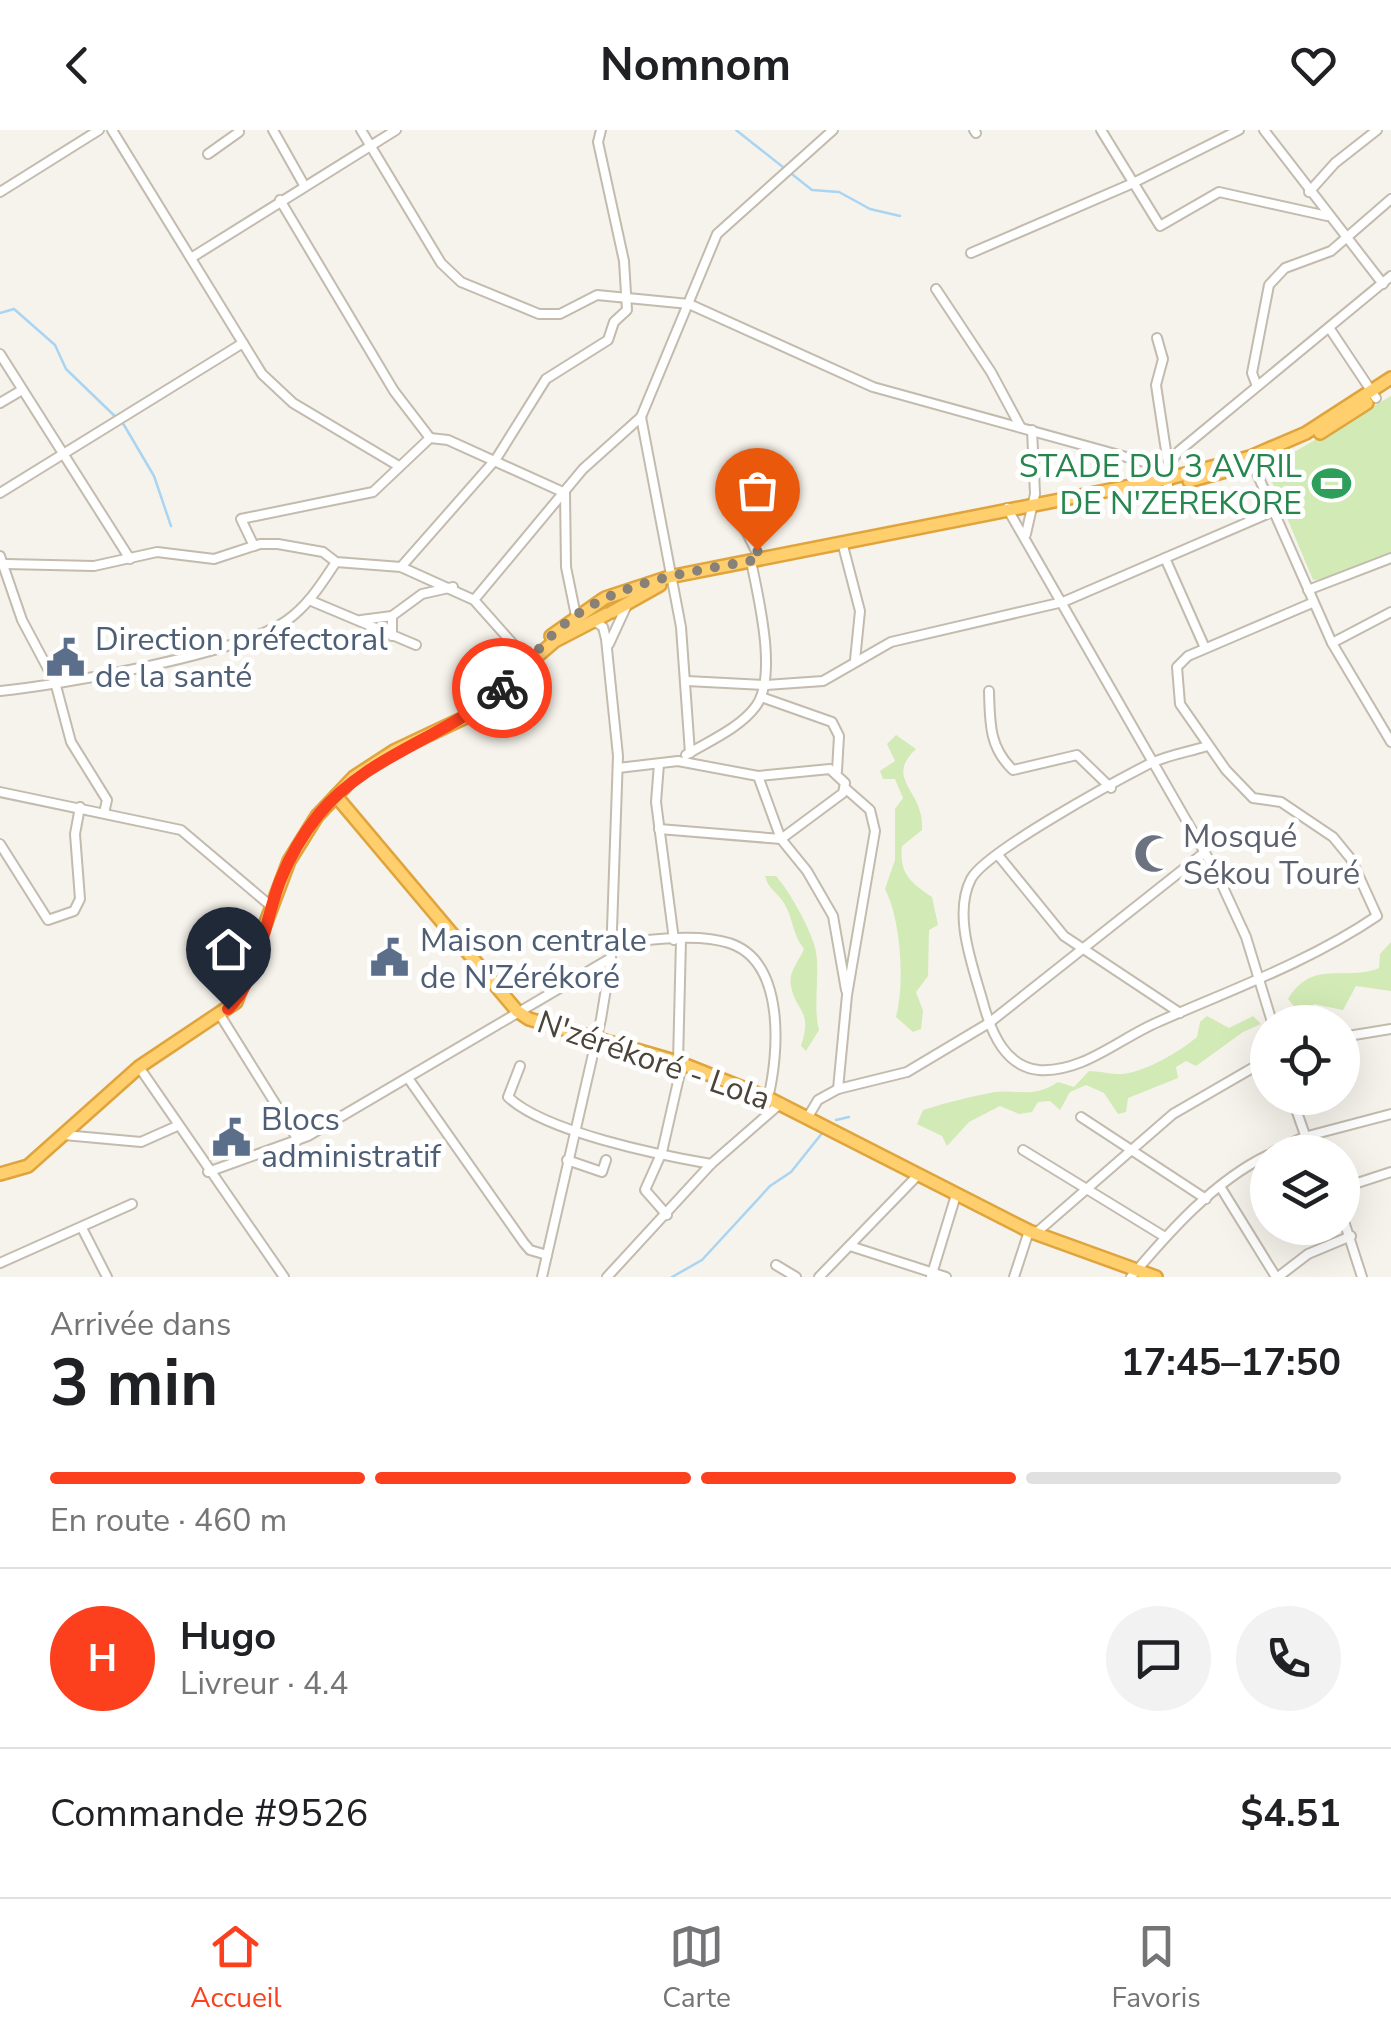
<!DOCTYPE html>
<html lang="fr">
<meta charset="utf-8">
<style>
:root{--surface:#fff;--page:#f2f2f2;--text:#202124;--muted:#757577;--line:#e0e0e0;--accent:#fc3f1d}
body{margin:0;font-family:"Nunito Sans",sans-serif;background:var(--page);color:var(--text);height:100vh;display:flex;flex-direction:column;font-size:38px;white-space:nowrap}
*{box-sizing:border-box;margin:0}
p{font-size:32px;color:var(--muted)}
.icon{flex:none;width:55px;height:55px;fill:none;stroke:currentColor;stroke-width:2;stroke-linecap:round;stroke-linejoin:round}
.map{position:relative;height:1147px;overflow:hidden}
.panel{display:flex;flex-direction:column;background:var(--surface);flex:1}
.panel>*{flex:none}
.buttons{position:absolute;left:1250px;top:875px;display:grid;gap:20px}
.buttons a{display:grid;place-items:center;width:110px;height:110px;border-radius:50%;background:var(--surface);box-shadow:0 10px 40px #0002;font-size:50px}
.pin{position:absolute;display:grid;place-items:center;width:85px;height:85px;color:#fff;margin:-102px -42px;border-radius:50% 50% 50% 0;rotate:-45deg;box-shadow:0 0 10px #0007}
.pin .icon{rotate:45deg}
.courier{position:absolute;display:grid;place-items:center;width:100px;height:100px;margin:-50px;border:8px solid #fc3f1d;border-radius:50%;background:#fff;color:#222;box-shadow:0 2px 12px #0007}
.headline em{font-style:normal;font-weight:700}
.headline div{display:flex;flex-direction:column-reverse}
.headline{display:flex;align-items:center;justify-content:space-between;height:170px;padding:0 50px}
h1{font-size:65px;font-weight:700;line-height:75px}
.bar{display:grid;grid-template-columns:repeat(4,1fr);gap:15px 10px;align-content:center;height:120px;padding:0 50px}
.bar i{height:12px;border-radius:8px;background:var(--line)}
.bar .current{background:var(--accent)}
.bar p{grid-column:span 4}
.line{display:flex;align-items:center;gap:25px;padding:0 50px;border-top:2px solid var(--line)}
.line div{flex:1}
.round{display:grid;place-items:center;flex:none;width:105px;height:105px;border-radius:52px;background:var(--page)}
header{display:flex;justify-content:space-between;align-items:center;height:130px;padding:0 50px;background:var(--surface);font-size:45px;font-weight:700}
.menu{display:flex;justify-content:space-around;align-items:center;height:140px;border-top:2px solid var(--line);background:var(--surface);font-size:28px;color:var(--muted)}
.menu a{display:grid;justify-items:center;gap:5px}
.menu .current{color:var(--accent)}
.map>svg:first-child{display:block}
.green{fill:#d2eab5}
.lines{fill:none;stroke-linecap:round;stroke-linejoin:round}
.stream{stroke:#a9d4f2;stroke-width:2.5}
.minor-casing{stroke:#c2bbae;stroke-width:12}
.highway-casing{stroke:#e0a43c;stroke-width:16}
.minor{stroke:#fff;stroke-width:8}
.highway{stroke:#ffcf6e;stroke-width:11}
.done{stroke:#878178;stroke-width:10;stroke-dasharray:0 18}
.route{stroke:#fc3f1d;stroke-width:12}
.labels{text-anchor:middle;stroke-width:10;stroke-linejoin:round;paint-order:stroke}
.leisure-label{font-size:32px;fill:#27864d;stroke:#fff;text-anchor:end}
.service-label{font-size:32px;fill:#4e5e75;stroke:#fff;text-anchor:start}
.worship-label{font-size:32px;fill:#5b616d;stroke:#fff;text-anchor:start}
.street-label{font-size:32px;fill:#4b4439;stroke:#fff}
</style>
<header><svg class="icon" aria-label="back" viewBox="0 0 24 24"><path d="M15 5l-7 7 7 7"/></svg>Nomnom<svg class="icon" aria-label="heart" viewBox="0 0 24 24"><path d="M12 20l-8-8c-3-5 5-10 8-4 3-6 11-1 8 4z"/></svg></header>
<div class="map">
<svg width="1391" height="1147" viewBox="0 0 1391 1147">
<rect width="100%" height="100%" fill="#f6f3ec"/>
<!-- green -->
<g class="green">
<path d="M1391,266V424L1327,449L1313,450L1270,347V336Z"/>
<path d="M896,605L916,619C883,650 925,660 922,700L902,716C899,744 911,753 932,767L938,795L929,800L928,846L916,862L923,881L921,899L913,902L896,887C905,853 901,790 885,759L895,730V679L903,668L895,649H883L880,641L895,631L887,614Z"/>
<path d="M765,746H776C790,762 808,795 814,814C822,837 812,873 819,900L806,921L801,916C813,879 796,883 791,856C788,842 799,831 804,819C792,804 793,787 784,773C777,762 768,759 765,746Z"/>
<path d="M1391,812V861L1356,856L1343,880L1314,874L1303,887L1288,869C1312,828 1346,852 1379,838L1380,824Z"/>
<path d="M1207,886L1229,898L1253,886L1261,894L1243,902L1196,936L1186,931L1176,937L1178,948L1128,968L1126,982L1118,984L1104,963L1086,955L1070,962L1060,980L1050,971L1038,972L1032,982L1019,984L1000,976L969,992L947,1016L942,1006L917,994L923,980C945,973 973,966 995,962C1020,959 1032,969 1058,952L1074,957L1089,941C1100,941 1113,945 1123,944C1147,941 1179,922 1197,907L1200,892Z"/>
</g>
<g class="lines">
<!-- stream -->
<g class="stream">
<path d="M736,0L812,60L839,62L870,79L900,86"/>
<path d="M0,183L14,179L55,215L66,239L124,295L154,346L171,396"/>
<path d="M836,990L849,987"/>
<path d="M672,1147L702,1130L770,1056L791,1042L823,1002"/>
</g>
<defs>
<g id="minor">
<path d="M112,0L262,244L293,273L397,335"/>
<path d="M273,0L304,55"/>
<path d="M361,0L441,133L461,152L539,184H560L597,165L689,174L873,257L1166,338"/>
<path d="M974,0L976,3"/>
<path d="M1101,0L1160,96L1219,62L1327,86"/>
<path d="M1264,0L1383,154"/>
<path d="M208,24L239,2"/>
<path d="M0,62L99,0"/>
<path d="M1309,62L1335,33L1377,0"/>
<path d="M280,70L394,261L430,308"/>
<path d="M971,123L1131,54L1239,0"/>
<path d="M191,128L396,0"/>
<path d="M936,159L991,242L1020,296"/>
<path d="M1330,199L1376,268"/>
<path d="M1157,208L1163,229L1156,255L1168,334"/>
<path d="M0,224L130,429"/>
<path d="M1257,256L1252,243L1269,155L1285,138L1331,121L1391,69"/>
<path d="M0,273L22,260"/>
<path d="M641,287L681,497L690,623"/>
<path d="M1251,330L1332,513L1391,612"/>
<path d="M1168,356L1166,338L1179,321L1391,146"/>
<path d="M725,359L760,429"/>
<path d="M0,363L243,213"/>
<path d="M1007,378L1216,742L1246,807L1272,892"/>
<path d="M1026,404L1035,364L1032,300"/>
<path d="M842,412L860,481L855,530"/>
<path d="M254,416L241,389L373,362L430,308L448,310L565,363L566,437L576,486"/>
<path d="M0,426L22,490L55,552L71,612L107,670L104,683"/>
<path d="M1165,428L1205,518"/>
<path d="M6,434L94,436L157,422L214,429L260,414H278L323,422L336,432L401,437L474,470L529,532"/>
<path d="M401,437L496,329L546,249L608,210L614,192L627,180L624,131L598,12L601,0"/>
<path d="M1308,460L1391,428"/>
<path d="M309,470L416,515"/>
<path d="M474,470L583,339L641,287L717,104L833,0"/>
<path d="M361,490L392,486"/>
<path d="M392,506V486L422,464L453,457"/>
<path d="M1332,513L1391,482"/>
<path d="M609,514L626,477"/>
<path d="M687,551L766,555L823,551L891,512L1063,472L1274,381"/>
<path d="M0,561C62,555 238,524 286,491C308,476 322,453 336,432"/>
<path d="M989,561C990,593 989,617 1013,640L1077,625L1111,658"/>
<path d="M761,567L832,592L839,606L837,641"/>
<path d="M1207,616C1189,622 1167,625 1149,634C1116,651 985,722 971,749C952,786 974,839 984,876C992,904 1006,937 1039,940C1083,943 1120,908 1158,892C1233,859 1309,832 1377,786L1351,729L1333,707L1281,672L1253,668L1226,640L1180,574L1177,537L1188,526L1312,473"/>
<path d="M686,625C709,611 740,598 756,576C778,546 758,466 751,431"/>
<path d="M659,634L656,672L674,810"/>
<path d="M618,638L678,631L758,646L830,639L845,653L843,663L781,709L659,699"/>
<path d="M758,646L781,709L807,741L833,786L846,860"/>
<path d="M0,662L181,700L272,777"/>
<path d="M0,714L48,790L74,781L80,769L75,704L80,677"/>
<path d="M998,725L1064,806L1180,883"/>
<path d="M612,813C647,811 695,802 729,813C786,831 779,924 768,968"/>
<path d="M220,885L298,1010"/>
<path d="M1342,907L1391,899"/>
<path d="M678,932L681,810"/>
<path d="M520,936L508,967C545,1002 659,1025 711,1034"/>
<path d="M139,937L284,1147"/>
<path d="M408,948L524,1113L530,1120L547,1125"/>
<path d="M838,959L847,865L875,701L870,680L845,658"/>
<path d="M1292,968L1311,1022"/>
<path d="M809,985L818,970L838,959L907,942L989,893L1205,722"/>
<path d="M1081,987L1206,1069"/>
<path d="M64,1005L141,1012L177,996"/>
<path d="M1023,1020L1165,1107"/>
<path d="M1273,1022L1304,1007L1391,984"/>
<path d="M567,1030L602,1042L606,1030"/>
<path d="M208,1042L308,1006L611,828"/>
<path d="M1221,1058L1276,1147"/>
<path d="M1342,1058L1391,1042"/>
<path d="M667,1085L645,1060L662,1022L682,934"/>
<path d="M1342,1085L1362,1147"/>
<path d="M83,1100L107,1147"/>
<path d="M1036,1103L1173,984L1268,929"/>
<path d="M850,1116L946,1147"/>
<path d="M0,1133L132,1074"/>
<path d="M776,1135L796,1147"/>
<path d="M542,1147L601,889L611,828L618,626L606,509L603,497L594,491"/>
<path d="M607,1147L711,1034L781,973"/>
<path d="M819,1147L918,1045"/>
<path d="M931,1147L956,1065"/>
<path d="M1014,1147L1029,1101"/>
<path d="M1131,1147C1169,1102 1214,1051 1268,1025"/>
<path d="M1278,1147L1308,1124L1351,1106"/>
</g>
<g id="highway">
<path d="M1320,303L1367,273"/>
<path d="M1189,351L1263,331"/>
<path d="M605,468L669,447L1166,349L1250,327L1306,303L1391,248"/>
<path d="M612,482L660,455"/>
<path d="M551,506L602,470"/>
<path d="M336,666L517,881L529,889L678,932L768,968L1029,1101L1156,1147"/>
<path d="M0,1044L28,1036L139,937L236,872L289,731L317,686L354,647L394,621L466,587L555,511L607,484"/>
</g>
</defs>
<!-- minor casing -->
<use href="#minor" class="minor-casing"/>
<!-- highway casing -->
<use href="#highway" class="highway-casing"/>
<!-- minor -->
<use href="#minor" class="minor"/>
<!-- highway -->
<use href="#highway" class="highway"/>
</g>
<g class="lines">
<!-- done -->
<path class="done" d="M502,558C525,537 543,511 568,491C622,449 694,442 760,429L757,420"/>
<!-- route -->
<path class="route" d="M228,879C259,849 265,790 280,751C289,728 303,704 319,684C369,624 444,609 502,558"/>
</g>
<!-- icons -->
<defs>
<symbol id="stadium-bare" viewBox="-9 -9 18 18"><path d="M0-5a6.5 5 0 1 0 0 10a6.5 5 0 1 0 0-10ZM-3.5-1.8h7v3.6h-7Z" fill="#2e9e5b" stroke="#fff" stroke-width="2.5" paint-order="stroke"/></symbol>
<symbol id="civic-bare" viewBox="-9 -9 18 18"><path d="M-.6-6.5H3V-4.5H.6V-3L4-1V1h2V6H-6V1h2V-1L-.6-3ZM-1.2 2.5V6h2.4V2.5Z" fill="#5c6f8a" stroke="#fff" stroke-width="2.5" paint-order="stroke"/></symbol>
<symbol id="mosque-bare" viewBox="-9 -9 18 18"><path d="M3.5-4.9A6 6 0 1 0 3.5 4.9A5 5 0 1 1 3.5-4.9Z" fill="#6b7280" stroke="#fff" stroke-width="2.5" paint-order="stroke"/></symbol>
</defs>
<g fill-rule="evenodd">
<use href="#stadium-bare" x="1304" y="326" width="55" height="55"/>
<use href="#civic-bare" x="38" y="500" width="55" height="55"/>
<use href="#mosque-bare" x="1126" y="696" width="55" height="55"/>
<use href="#civic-bare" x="362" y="800" width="55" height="55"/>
<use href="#civic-bare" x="204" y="980" width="55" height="55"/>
</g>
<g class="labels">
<!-- leisure labels -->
<g class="leisure-label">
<text x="1302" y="347">STADE DU 3 AVRIL<tspan x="1302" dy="37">DE N'ZEREKORE</tspan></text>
</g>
<!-- service labels -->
<g class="service-label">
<text x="95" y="520">Direction préfectoral<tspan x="95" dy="37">de la santé</tspan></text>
<text x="420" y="821">Maison centrale<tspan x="420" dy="37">de N'Zérékoré</tspan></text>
<text x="261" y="1000">Blocs<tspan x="261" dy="37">administratif</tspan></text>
</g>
<!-- worship labels -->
<g class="worship-label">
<text x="1183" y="717">Mosqué<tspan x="1183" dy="37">Sékou Touré</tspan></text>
</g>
<!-- street labels -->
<g class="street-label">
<text transform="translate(654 930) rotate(19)" y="11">N'zérékoré - Lola</text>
</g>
</g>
</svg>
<div class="buttons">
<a><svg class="icon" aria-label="locate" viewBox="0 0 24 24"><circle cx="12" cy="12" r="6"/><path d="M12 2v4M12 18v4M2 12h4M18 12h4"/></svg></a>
<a><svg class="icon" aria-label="layers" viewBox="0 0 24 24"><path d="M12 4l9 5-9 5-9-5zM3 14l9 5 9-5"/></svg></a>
</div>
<div class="pin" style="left:757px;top:420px;background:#ea580c"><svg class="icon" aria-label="bag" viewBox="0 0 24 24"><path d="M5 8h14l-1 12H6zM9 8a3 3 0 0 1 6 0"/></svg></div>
<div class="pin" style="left:228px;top:879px;background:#1f2937"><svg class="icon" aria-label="home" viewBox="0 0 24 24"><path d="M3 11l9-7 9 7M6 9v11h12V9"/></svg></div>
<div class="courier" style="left:502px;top:558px"><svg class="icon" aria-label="bike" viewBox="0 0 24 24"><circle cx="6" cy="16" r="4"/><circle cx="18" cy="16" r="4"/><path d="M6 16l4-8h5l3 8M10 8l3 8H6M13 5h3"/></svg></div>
</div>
<section class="panel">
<div class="headline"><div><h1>3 min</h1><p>Arrivée dans</p></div><em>17:45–17:50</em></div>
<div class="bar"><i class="current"></i><i class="current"></i><i class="current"></i><i></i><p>En route · 460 m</p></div>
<div class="line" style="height:180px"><b class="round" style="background:var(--accent);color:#fff">H</b><div><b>Hugo</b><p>Livreur · 4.4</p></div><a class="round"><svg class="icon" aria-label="chat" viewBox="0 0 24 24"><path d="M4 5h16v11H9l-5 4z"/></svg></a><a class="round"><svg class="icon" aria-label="phone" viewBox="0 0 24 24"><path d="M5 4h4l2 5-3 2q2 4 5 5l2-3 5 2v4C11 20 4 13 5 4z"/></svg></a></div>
<div class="line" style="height:130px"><div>Commande #9526</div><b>$4.51</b></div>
</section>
<nav class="menu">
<a class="current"><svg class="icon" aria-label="home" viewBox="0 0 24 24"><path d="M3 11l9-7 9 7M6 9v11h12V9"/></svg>Accueil</a>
<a><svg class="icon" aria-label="map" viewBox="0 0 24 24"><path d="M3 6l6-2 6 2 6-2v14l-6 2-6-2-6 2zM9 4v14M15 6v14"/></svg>Carte</a>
<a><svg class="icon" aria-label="saved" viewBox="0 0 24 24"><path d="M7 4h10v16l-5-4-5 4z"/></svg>Favoris</a>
</nav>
